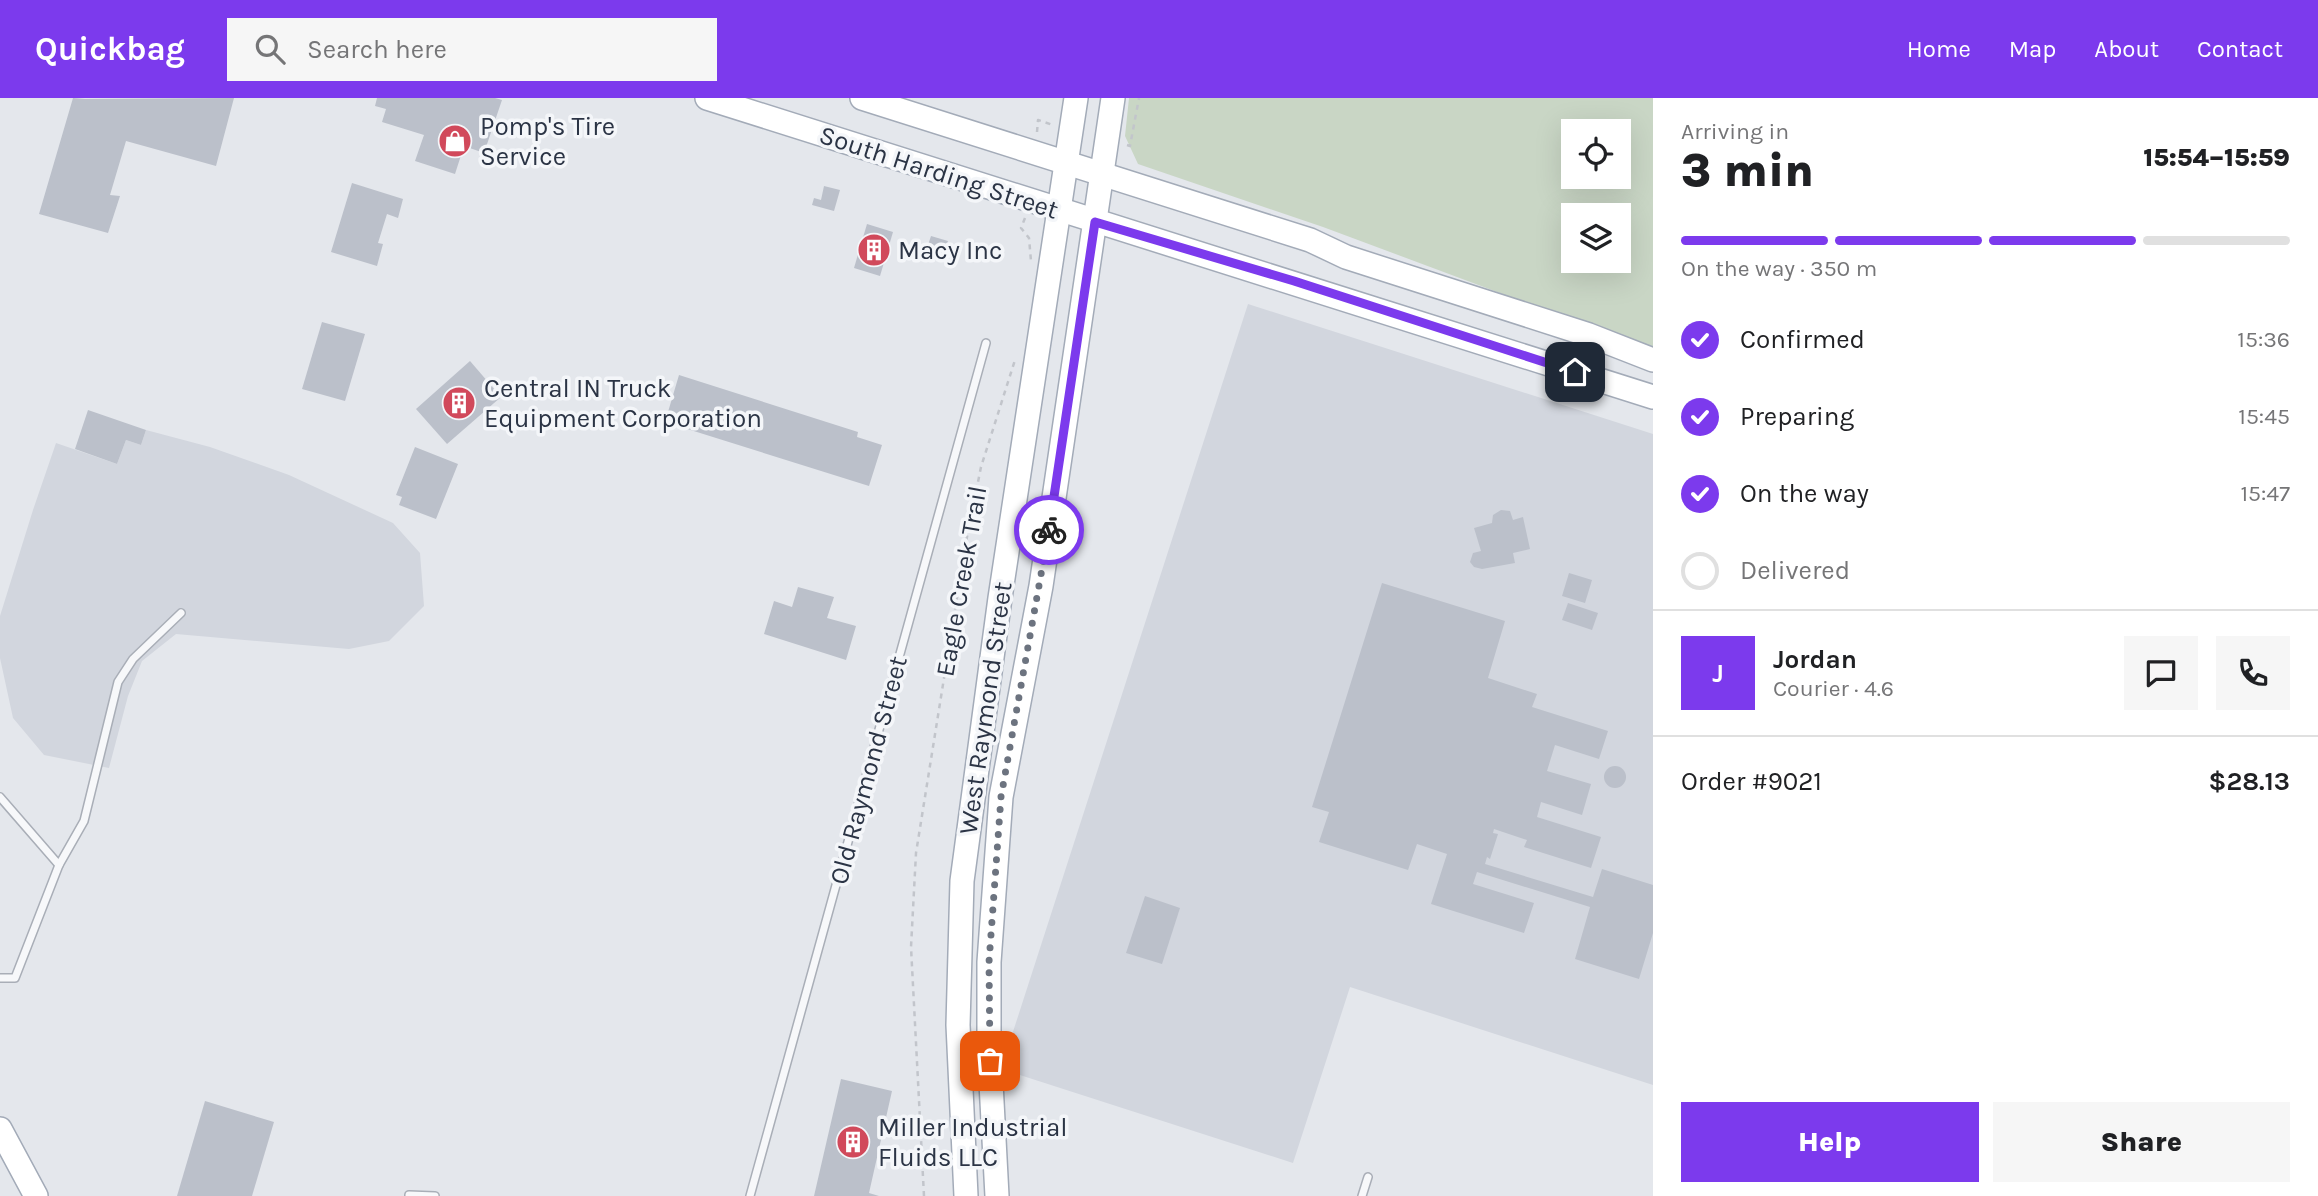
<!DOCTYPE html>
<meta charset="utf-8">
<style>
:root{--surface:#fff;--page:#f6f6f6;--text:#202124;--muted:#757577;--line:#e0e0e0;--accent:#7c3aed}
body{margin:0;font-family:Karla,sans-serif;background:var(--page);color:var(--text);height:100vh;display:flex;flex-direction:column;font-size:26px;white-space:nowrap}
*{box-sizing:border-box;margin:0}
p{font-size:23px;color:var(--muted)}
.icon{flex:none;width:38px;height:38px;fill:none;stroke:currentColor;stroke-width:2;stroke-linecap:round;stroke-linejoin:round}
.map{position:relative;flex:1;overflow:hidden}
.panel{display:flex;flex-direction:column;background:var(--surface);width:665px}
.panel>*{flex:none}
.buttons{position:absolute;left:1561px;top:21px;display:grid;gap:14px}
.buttons a{display:grid;place-items:center;width:70px;height:70px;border-radius:0px;background:var(--surface);box-shadow:0 7px 28px #0002;font-size:35px}
.pin{position:absolute;display:grid;place-items:center;width:60px;height:60px;color:#fff;margin:-30px;border-radius:14px;box-shadow:0 4px 10px #0006}
.courier{position:absolute;display:grid;place-items:center;width:70px;height:70px;margin:-35px;border:5px solid #7c3aed;border-radius:50%;background:#fff;color:#222;box-shadow:0 2px 9px #0007}
.headline em{font-style:normal;font-weight:800}
.headline div{display:flex;flex-direction:column-reverse}
.headline{display:flex;align-items:center;justify-content:space-between;height:119px;padding:0 28px}
h1{font-size:46px;font-weight:800;line-height:52px}
.bar{display:grid;grid-template-columns:repeat(4,1fr);gap:10px 7px;align-content:center;height:84px;padding:0 28px}
.bar i{height:9px;border-radius:5px;background:var(--line)}
.bar .current{background:var(--accent)}
.bar p{grid-column:span 4}
.line{display:flex;align-items:center;gap:18px;padding:0 28px;border-top:2px solid var(--line)}
.line div{flex:1}
.round{display:grid;place-items:center;flex:none;width:74px;height:74px;border-radius:0px;background:var(--page)}
ol{padding:0 28px;list-style:none}
li{display:flex;align-items:center;gap:21px;height:77px}
li p{margin-inline-start:auto}
li .icon{padding:7px;border-radius:50%;background:var(--accent);color:#fff;stroke-width:4}
li:last-child{color:var(--muted)}
li i{width:38px;height:38px;border:4px solid var(--line);border-radius:50%}
.cta{display:flex;gap:14px;margin-top:auto;padding:14px 28px}
.cta a{flex:1;height:80px;border-radius:0px;background:var(--accent);color:#fff;font-size:28px;font-weight:800;line-height:80px;text-align:center}
.cta a+a{background:var(--page);color:var(--text)}
header{display:flex;align-items:center;gap:42px;box-sizing:border-box;height:98px;padding:0 35px;background:var(--accent);color:#fff}
header strong{font-size:33px}
nav{display:flex;gap:38px;margin-inline-start:auto;font-size:24px}
.search{width:490px;height:63px;background:var(--page);display:flex;align-items:center;gap:18px;box-sizing:border-box;padding:0 24px;border-radius:0px;color:var(--muted);font-size:26px}
main{display:flex;flex:1;min-height:0}
.map>svg:first-child{display:block}
.built{fill:#d2d6de}
.green{fill:#c9d6c5;fill-rule:evenodd}
.building{fill:#bbc0ca}
.lines{fill:none;stroke-linecap:round;stroke-linejoin:round}
.lane-casing{stroke:#a9aeb7;stroke-width:10}
.primary-casing{stroke:#a3abb8;stroke-width:26}
.path{stroke:#c2c5cb;stroke-width:2.5;stroke-dasharray:5 5;stroke-linecap:butt}
.lane{stroke:#f7f8fa;stroke-width:7}
.primary{stroke:#fff;stroke-width:23}
.done{stroke:#6c737f;stroke-width:7;stroke-dasharray:0 12.6}
.route{stroke:#7c3aed;stroke-width:9}
.labels{text-anchor:middle;stroke-width:7;stroke-linejoin:round;paint-order:stroke}
.poi-label{font-size:26px;fill:#2b3445;stroke:#f4f6f9;text-anchor:start}
.street-label{font-size:26px;fill:#2b3445;stroke:#f4f6f9}
</style>
<header>
<strong>Quickbag</strong>
<div class="search"><svg class="icon" aria-label="search" viewBox="0 0 24 24"><circle cx="10" cy="10" r="6"/><path d="M15 15l6 6"/></svg>Search here</div>
<nav><a>Home</a><a>Map</a><a>About</a><a>Contact</a></nav>
</header>
<main>
<div class="map">
<svg width="1653" height="1098" viewBox="0 0 1653 1098">
<rect width="100%" height="100%" fill="#e4e7ec"/>
<!-- built -->
<g class="built">
<path d="M1248,206L1653,336V987L1350,889L1293,1065L1001,971Z"/>
<path d="M146,332L210,349L289,377L393,425L420,455L424,508L389,543L349,551L176,536L142,563L128,598L109,670L44,657L13,620L0,560V518L33,412L56,345L117,366L126,342L141,347Z"/>
</g>
<!-- green -->
<path class="green" d="M1129,0H1653V252L1323,129L1138,66L1125,38ZM1573,33H1619V79H1573ZM1573,117H1619V163H1573Z"/>
<!-- building -->
<g class="building">
<path d="M73,0L85,1L234,0L216,68L126,43L110,97L120,98L108,135L39,116Z"/>
<path d="M377,0H495L502,2L484,55L464,48L455,76L415,63L424,37L382,24L386,11L375,8Z"/>
<path d="M352,85L403,101L398,120L387,116L378,145L383,146L377,168L331,154Z"/>
<path d="M824,88L840,92L834,113L812,107L814,100L821,102Z"/>
<path d="M867,126L893,134L880,178L854,170Z"/>
<path d="M931,138L948,143L941,164L924,159Z"/>
<path d="M322,224L365,236L345,303L302,291Z"/>
<path d="M470,263L501,299L447,346L416,311Z"/>
<path d="M679,277L858,334L857,339L882,347L869,388L665,324Z"/>
<path d="M88,312L146,332L141,347L126,342L117,366L75,351Z"/>
<path d="M415,349L458,366L436,421L399,407L402,399L396,397Z"/>
<path d="M1501,412L1510,413L1513,422L1523,419L1530,451L1513,455L1515,465L1482,471L1474,469L1470,464L1473,455L1481,453L1474,430L1492,425L1493,417Z"/>
<path d="M1569,475L1592,482L1585,505L1562,498Z"/>
<path d="M1382,485L1505,523L1488,580L1537,596L1532,609L1608,633L1599,661L1555,647L1547,673L1591,686L1582,717L1541,704L1537,719L1601,739L1591,770L1524,749L1527,742L1494,731L1493,735L1498,736L1490,761L1487,759L1485,766L1593,799L1602,771L1653,787V835L1639,881L1575,861L1590,809L1477,774L1473,786L1534,805L1524,835L1431,806L1447,756L1417,746L1408,772L1319,744L1329,714L1312,709Z"/>
<path d="M798,489L834,499L827,520L856,528L846,562L764,536L774,503L792,509Z"/>
<path d="M1568,505L1598,515L1592,532L1562,522Z"/>
<circle cx="1615" cy="679" r="11"/>
<path d="M1145,798L1180,810L1162,866L1126,855Z"/>
<path d="M841,981L892,993L869,1095L879,1098H814Z"/>
<path d="M205,1003L274,1024L252,1098H177Z"/>
</g>
<g class="lines">
<defs>
<g id="lane">
<path d="M0,699L59,767"/>
<path d="M0,880H15L59,767L84,723L118,584L133,561L181,515"/>
<path d="M409,1097L435,1098"/>
<path d="M750,1098L986,245"/>
<path d="M1362,1098L1368,1079"/>
</g>
<g id="primary">
<path d="M707,0L1653,299"/>
<path d="M862,0L1310,142L1346,159L1589,237L1653,262"/>
<path d="M0,1031L36,1098"/>
<path d="M966,1098L958,927L962,783L1000,500L1076,0"/>
<path d="M997,1098L989,947V864L1001,699L1041,488L1113,0"/>
</g>
</defs>
<!-- lane casing -->
<use href="#lane" class="lane-casing"/>
<!-- primary casing -->
<use href="#primary" class="primary-casing"/>
<!-- path -->
<g class="path">
<path d="M1037,34L1038,22L1053,27"/>
<path d="M1127,47L1130,48L1139,0"/>
<path d="M1025,120L1021,130L1029,140L1031,163"/>
<path d="M924,1098L911,849L916,755L965,449L981,369L1015,262"/>
</g>
<!-- lane -->
<use href="#lane" class="lane"/>
<!-- primary -->
<use href="#primary" class="primary"/>
</g>
<g class="lines">
<!-- done -->
<path class="done" d="M990,963L989,864L1001,699L1049,432"/>
<!-- route -->
<path class="route" d="M1049,432L1095,124L1294,183L1575,274"/>
</g>
<!-- icons -->
<defs>
<symbol id="shop-disc" viewBox="-11 -11 22 22"><circle r="9.5" fill="#d1495b" stroke="#f4f6f9"/><path d="M-5-2.5h2.3a2.7 3.5 0 0 1 5.4 0H5L5.5 6h-11ZM-1.5-2.5h3a1.5 2.3 0 0 0-3 0Z" fill="#fff"/></symbol>
<symbol id="building-disc" viewBox="-11 -11 22 22"><circle r="9.5" fill="#d1495b" stroke="#f4f6f9"/><path d="M-4-6H4V6H1V3H-1V6H-4ZM-2.5-4.3h1.7v1.8h-1.7ZM.8-4.3h1.7v1.8H.8ZM-2.5-1h1.7V.8h-1.7ZM.8-1h1.7V.8H.8Z" fill="#fff"/></symbol>
</defs>
<g fill-rule="evenodd">
<use href="#shop-disc" x="436" y="24" width="38" height="38"/>
<use href="#building-disc" x="855" y="133" width="38" height="38"/>
<use href="#building-disc" x="440" y="286" width="38" height="38"/>
<use href="#building-disc" x="834" y="1025" width="38" height="38"/>
</g>
<g class="labels">
<!-- poi labels -->
<g class="poi-label">
<text x="480" y="37">Pomp's Tire<tspan x="480" dy="30">Service</tspan></text>
<text x="898" y="161">Macy Inc</text>
<text x="484" y="299">Central IN Truck<tspan x="484" dy="30">Equipment Corporation</tspan></text>
<text x="878" y="1038">Miller Industrial<tspan x="878" dy="30">Fluids LLC</tspan></text>
</g>
<!-- street labels -->
<g class="street-label">
<text transform="translate(939 74) rotate(18)" y="9">South Harding Street</text>
<text transform="translate(961 483) rotate(-80)" y="9">Eagle Creek Trail</text>
<text transform="translate(985 610) rotate(-82)" y="9">West Raymond Street</text>
<text transform="translate(868 672) rotate(-75)" y="9">Old Raymond Street</text>
</g>
</g>
</svg>
<div class="buttons">
<a><svg class="icon" aria-label="locate" viewBox="0 0 24 24"><circle cx="12" cy="12" r="6"/><path d="M12 2v4M12 18v4M2 12h4M18 12h4"/></svg></a>
<a><svg class="icon" aria-label="layers" viewBox="0 0 24 24"><path d="M12 4l9 5-9 5-9-5zM3 14l9 5 9-5"/></svg></a>
</div>
<div class="pin" style="left:990px;top:963px;background:#ea580c"><svg class="icon" aria-label="bag" viewBox="0 0 24 24"><path d="M5 8h14l-1 12H6zM9 8a3 3 0 0 1 6 0"/></svg></div>
<div class="pin" style="left:1575px;top:274px;background:#1f2937"><svg class="icon" aria-label="home" viewBox="0 0 24 24"><path d="M3 11l9-7 9 7M6 9v11h12V9"/></svg></div>
<div class="courier" style="left:1049px;top:432px"><svg class="icon" aria-label="bike" viewBox="0 0 24 24"><circle cx="6" cy="16" r="4"/><circle cx="18" cy="16" r="4"/><path d="M6 16l4-8h5l3 8M10 8l3 8H6M13 5h3"/></svg></div>
</div>
<section class="panel">
<div class="headline"><div><h1>3 min</h1><p>Arriving in</p></div><em>15:54–15:59</em></div>
<div class="bar"><i class="current"></i><i class="current"></i><i class="current"></i><i></i><p>On the way · 350 m</p></div>
<ol>
<li><svg class="icon" aria-label="check" viewBox="0 0 24 24"><path d="M5 12l5 5 9-10"/></svg>Confirmed<p>15:36</p></li>
<li><svg class="icon" aria-label="check" viewBox="0 0 24 24"><path d="M5 12l5 5 9-10"/></svg>Preparing<p>15:45</p></li>
<li><svg class="icon" aria-label="check" viewBox="0 0 24 24"><path d="M5 12l5 5 9-10"/></svg>On the way<p>15:47</p></li>
<li><i></i>Delivered</li>
</ol>
<div class="line" style="height:126px"><b class="round" style="background:var(--accent);color:#fff">J</b><div><b>Jordan</b><p>Courier · 4.6</p></div><a class="round"><svg class="icon" aria-label="chat" viewBox="0 0 24 24"><path d="M4 5h16v11H9l-5 4z"/></svg></a><a class="round"><svg class="icon" aria-label="phone" viewBox="0 0 24 24"><path d="M5 4h4l2 5-3 2q2 4 5 5l2-3 5 2v4C11 20 4 13 5 4z"/></svg></a></div>
<div class="line" style="height:91px"><div>Order #9021</div><b>$28.13</b></div>
<div class="cta"><a>Help</a><a>Share</a></div>
</section>
</main>
